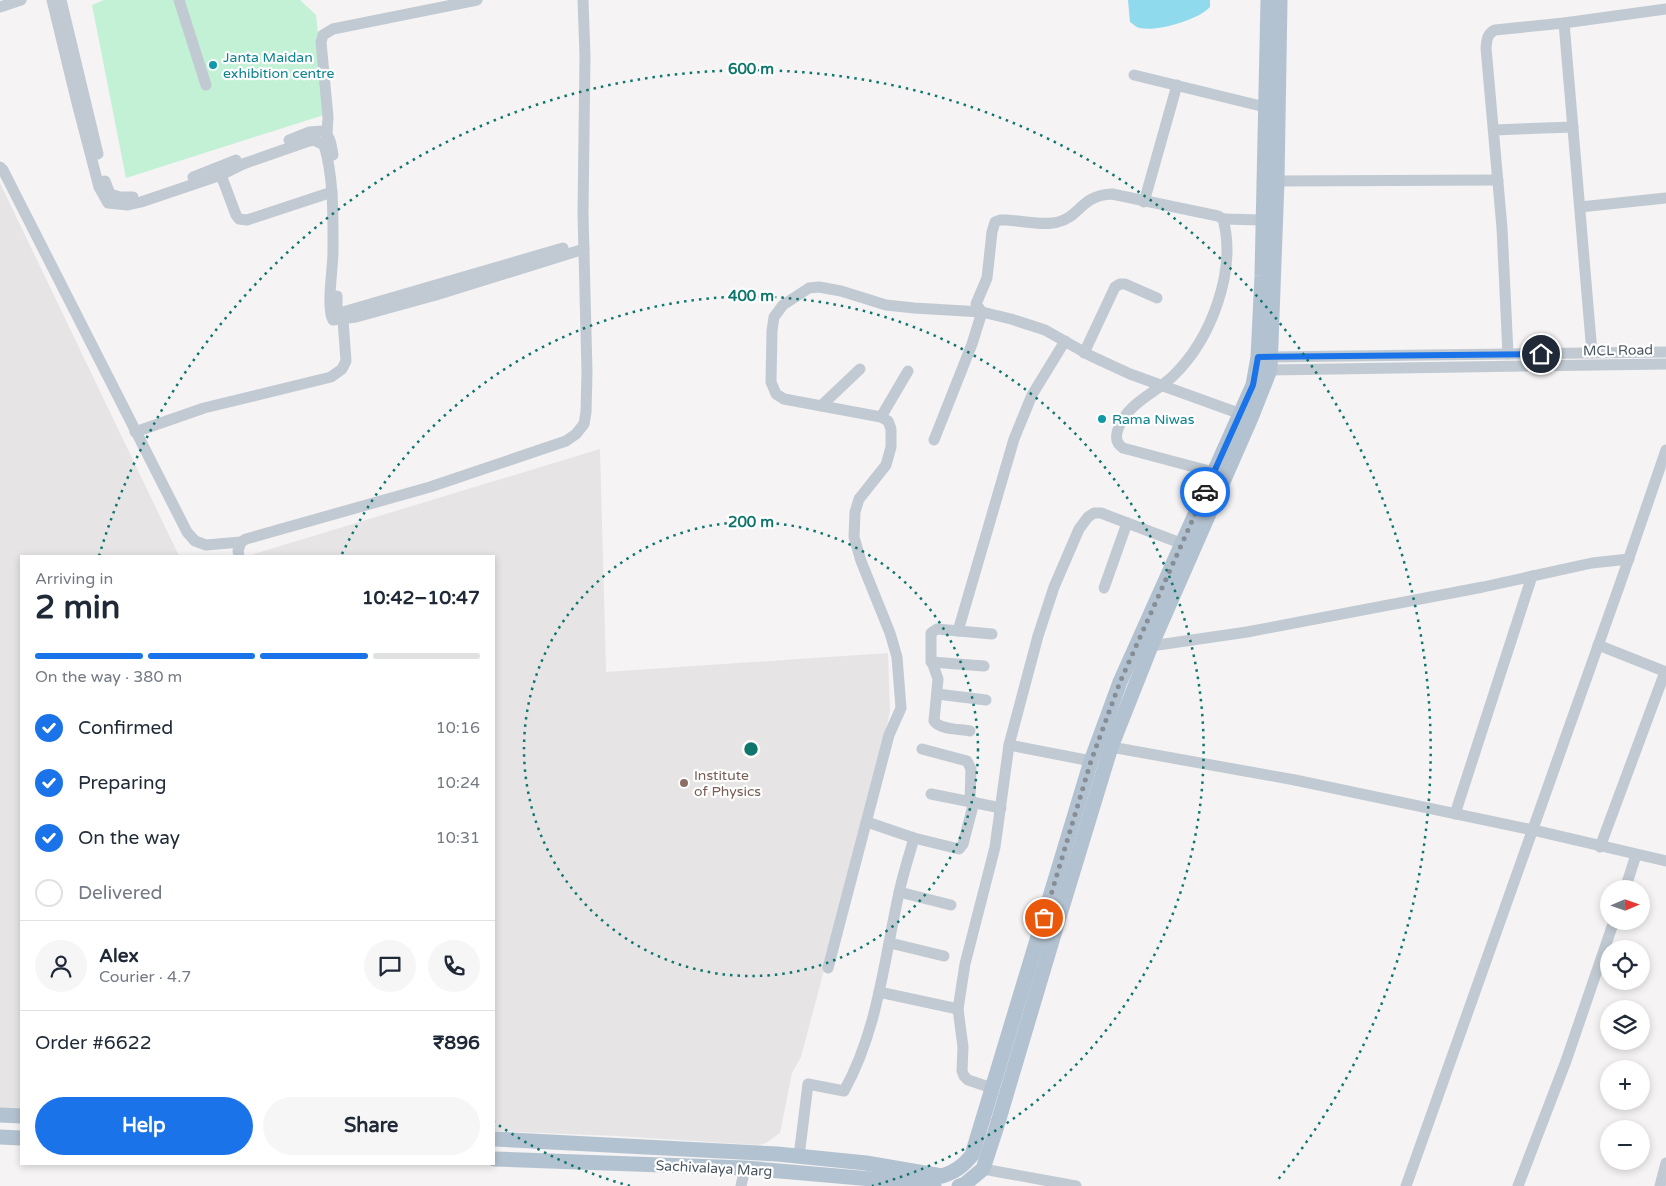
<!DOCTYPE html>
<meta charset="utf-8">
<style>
:root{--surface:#fff;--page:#f6f6f7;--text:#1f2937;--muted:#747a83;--line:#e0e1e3;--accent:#1a73e8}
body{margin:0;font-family:"Varela Round",sans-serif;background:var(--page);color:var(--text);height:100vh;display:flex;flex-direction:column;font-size:19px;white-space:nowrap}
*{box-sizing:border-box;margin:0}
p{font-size:16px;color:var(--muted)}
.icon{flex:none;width:28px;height:28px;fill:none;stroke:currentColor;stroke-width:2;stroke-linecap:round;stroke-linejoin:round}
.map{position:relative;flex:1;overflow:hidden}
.sheet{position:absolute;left:20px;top:555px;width:475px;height:610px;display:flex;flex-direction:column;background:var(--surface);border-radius:0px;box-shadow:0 2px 8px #0003}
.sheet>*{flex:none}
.needle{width:32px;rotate:88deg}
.tools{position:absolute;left:1600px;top:880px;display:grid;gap:10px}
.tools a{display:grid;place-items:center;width:50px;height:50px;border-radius:50%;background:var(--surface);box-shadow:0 2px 8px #0003;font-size:25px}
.pin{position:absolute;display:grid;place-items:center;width:42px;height:42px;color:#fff;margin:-21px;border:2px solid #fff;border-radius:50%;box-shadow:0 1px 5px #0007}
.courier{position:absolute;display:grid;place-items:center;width:50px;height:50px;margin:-25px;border:4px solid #1a73e8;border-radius:50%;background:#fff;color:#222;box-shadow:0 1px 6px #0007}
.summary em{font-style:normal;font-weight:800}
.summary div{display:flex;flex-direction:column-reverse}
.summary{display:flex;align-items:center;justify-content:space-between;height:85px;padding:0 15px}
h1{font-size:32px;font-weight:800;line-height:38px}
.bar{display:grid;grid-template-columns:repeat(4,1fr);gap:8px 5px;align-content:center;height:60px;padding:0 15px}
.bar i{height:6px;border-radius:4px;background:var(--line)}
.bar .active{background:var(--accent)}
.bar p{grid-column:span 4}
.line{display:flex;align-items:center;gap:12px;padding:0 15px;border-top:1px solid var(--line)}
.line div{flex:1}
.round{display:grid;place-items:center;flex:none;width:52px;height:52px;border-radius:26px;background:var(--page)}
ol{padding:0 15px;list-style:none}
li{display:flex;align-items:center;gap:15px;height:55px}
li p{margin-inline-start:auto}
li .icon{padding:5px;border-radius:50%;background:var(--accent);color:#fff;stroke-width:4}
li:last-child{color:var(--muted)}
li i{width:28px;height:28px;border:2px solid var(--line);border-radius:50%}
.primary-button{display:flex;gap:10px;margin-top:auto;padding:10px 15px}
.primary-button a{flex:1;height:58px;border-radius:30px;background:var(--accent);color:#fff;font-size:20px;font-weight:800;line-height:58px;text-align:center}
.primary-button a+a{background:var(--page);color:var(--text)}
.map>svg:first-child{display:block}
.education{fill:#e6e4e5}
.green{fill:#c3f1d5}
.water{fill:#90daee}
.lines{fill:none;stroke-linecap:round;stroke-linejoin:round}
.minor{stroke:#c1cad2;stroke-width:11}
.major{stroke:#b3c2d1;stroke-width:15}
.done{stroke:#868d94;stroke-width:5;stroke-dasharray:0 9}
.route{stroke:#1a73e8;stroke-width:6}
.ring{fill:none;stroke:#0f766e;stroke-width:2.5;stroke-dasharray:2.5 5}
.culture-dot{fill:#0f9aa8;stroke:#fff;stroke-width:2}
.education-dot{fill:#8d6e63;stroke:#fff;stroke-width:2}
.labels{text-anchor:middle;stroke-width:4.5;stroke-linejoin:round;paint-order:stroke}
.culture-label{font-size:14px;fill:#0d838f;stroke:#fff;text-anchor:start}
.street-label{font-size:14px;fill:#4a5661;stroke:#fff}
.education-label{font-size:14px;fill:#785e54;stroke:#fff;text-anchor:start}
.centre{fill:#0f766e;stroke:#fff;stroke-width:2.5}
.ring-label{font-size:15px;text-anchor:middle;font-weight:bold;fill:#0f766e;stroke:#fff;stroke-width:4.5;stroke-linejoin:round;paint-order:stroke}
</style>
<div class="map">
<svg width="1666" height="1186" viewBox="0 0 1666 1186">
<rect width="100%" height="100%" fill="#f5f3f3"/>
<!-- education -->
<g class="education">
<path d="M0,183L179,556H21V1114L0,1113Z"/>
<path d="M600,449L606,672L888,653L890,711L880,759L801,1057L792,1073L780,1133L766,1143L758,1145L616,1136L494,1131V556H255L254,554Z"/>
</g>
<!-- green -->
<path class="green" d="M104,0H300L316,15L327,114L126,178L92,5Z"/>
<!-- water -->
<path class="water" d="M1128,0H1210V7C1198,20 1157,32 1140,28C1137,28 1133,24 1130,22Z"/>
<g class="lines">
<!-- minor -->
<g class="minor">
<path d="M52,0L77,103L99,187L108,203L128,205L141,202L221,175L243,164L306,142L314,140L324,145C334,178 333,217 333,252C333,268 326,308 333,320L356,317L436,295L584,249"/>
<path d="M61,0L98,154"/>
<path d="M179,0L206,85"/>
<path d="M0,7L21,0"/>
<path d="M1564,23L1592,353"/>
<path d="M1134,75L1265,107"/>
<path d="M1494,130L1573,127"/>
<path d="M327,133L328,117L321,42L323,35L333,29L477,0"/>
<path d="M289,140L309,132L323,131C331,137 331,145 333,155"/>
<path d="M0,167L3,170L187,532L195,541L206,545L241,542"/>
<path d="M221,175L236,215L239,219L247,220L332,192"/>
<path d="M193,177L236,160"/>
<path d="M105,181L110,194L120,197H133"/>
<path d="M1277,181L1498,180"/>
<path d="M1144,202L1177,85"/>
<path d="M1580,207L1666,198"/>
<path d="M1223,219L1262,220"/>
<path d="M337,296V308L339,311L343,312L563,248"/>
<path d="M1084,353L1115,287L1120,284H1125L1157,298"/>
<path d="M1508,354L1502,228L1486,48C1487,39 1487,34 1495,30L1564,23L1666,9"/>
<path d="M1263,357L1666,352"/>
<path d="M1263,370L1666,364"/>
<path d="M821,406L860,369"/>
<path d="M881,417L908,371"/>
<path d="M135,432L204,408L331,377L342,369L346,361L343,320"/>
<path d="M934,440L972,344L982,312L976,304L987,278L992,232L995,222L1000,220H1007C1022,221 1045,226 1058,222C1080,217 1081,195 1112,194L1218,216L1223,219C1237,271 1211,340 1172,377C1157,391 1134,401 1123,419C1117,429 1112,441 1123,448L1213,472"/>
<path d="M239,556L238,551L241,542L246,539L430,487L566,441L576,434L584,424L586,412L587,372L583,213L585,56L583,0"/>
<path d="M1104,588L1127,523"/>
<path d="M958,631L1014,439L1032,395L1065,341"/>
<path d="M1598,645L1666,672"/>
<path d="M1151,646L1247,632L1483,587L1592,563L1629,559"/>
<path d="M931,662L984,666"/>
<path d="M937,694L986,700"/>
<path d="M970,731C960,729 940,730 934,721L938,679L931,659V633L937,629L992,634"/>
<path d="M1009,745L1091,761"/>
<path d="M1111,747L1295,780L1533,830L1666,861"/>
<path d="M922,749L967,761L971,769L970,801"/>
<path d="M931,794L1001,808"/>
<path d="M1455,814L1532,576"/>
<path d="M867,822L914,838L959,849L963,844L974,802"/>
<path d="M1600,847L1665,672"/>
<path d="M1625,889L1636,855"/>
<path d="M899,892L951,905"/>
<path d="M890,943L944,956"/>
<path d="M828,968L889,735L901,708L897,657L890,633L861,561L854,537L855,512L859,499L886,465L891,447V429L888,421L881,417L784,399L776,394L771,382L772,331L774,317L783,305L809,288L819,287L841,291L886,305L914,308L982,312L1011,319L1045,330L1091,356L1130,374L1241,414"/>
<path d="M879,992L958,1009"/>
<path d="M992,1088L968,1080L964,1076L962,1071L963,1047L958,1009L965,964L995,847L1009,745L1038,636L1054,587L1079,529L1088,517L1094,513H1101L1183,544"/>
<path d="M799,1156L808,1084L844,1091C878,1030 884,960 899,893C903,874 909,856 914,838"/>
<path d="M983,1169L1076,1186"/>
<path d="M741,1186L745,1168"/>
<path d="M1406,1186L1620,584L1666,450"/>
<path d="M1518,1186L1566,1061L1614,921"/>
<path d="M1660,1186L1666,1163"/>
</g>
<!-- major -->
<g class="major">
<path d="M0,1115L21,1116"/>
<path d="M0,1137L21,1138"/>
<path d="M494,1139L777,1154L866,1163L942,1176C955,1172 963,1166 972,1155L1091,761L1120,682L1253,385L1258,357L1262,276L1268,0"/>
<path d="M494,1159L745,1168L918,1183L934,1186"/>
<path d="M959,1186L965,1184L983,1169L996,1129L1057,924L1111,747L1151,646L1251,418L1270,370L1277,181L1280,0"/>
</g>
</g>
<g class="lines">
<!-- done -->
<path class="done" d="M1044,918L1091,761L1120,682L1205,492"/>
<!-- route -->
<path class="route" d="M1205,492L1253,385L1258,357L1541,354"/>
</g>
<!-- distance rings -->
<g class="ring">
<circle cx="751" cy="749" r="227"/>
<path d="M630 1186A453 453 0 0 1 494 1122M342 554A453 453 0 1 1 872 1186"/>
<path d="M99 556A680 680 0 1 1 1276 1182"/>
</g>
<!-- markers -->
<g class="culture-dot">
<circle cx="213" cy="65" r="5"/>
<circle cx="1102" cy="419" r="5"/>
</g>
<circle class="education-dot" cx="684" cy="783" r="5"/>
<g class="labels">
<!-- culture labels -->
<g class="culture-label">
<text x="223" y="62">Janta Maidan<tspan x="223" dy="16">exhibition centre</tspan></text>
<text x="1112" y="424">Rama Niwas</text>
</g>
<!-- street labels -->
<g class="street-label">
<text transform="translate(1618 350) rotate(-1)" y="5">MCL Road</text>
<text transform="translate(714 1168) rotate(3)" y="5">Sachivalaya Marg</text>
</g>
<!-- education labels -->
<g class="education-label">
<text x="694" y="780">Institute<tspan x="694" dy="16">of Physics</tspan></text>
</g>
</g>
<circle cx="751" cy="749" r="8" class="centre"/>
<g class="ring-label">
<text x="751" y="74">600 m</text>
<text x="751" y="301">400 m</text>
<text x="751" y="527">200 m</text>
</g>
</svg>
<div class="tools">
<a><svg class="needle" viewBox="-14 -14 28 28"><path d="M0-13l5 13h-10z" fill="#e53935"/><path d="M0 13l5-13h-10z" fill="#747a83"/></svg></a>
<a><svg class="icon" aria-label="locate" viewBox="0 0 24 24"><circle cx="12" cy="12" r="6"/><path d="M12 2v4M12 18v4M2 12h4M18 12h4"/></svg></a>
<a><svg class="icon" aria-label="layers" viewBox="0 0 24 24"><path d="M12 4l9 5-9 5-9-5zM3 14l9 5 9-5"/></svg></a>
<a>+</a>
<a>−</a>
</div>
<div class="pin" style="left:1044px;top:918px;background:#ea580c"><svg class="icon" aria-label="bag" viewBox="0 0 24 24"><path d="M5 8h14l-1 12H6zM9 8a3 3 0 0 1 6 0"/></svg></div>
<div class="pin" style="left:1541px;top:354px;background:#1f2937"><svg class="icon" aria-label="home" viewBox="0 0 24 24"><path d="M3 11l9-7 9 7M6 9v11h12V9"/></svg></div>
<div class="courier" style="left:1205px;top:492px"><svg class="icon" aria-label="car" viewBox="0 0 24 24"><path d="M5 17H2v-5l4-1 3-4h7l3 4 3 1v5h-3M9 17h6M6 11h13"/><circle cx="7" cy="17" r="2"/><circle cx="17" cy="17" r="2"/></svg></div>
<section class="sheet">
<div class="summary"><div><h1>2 min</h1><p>Arriving in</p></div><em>10:42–10:47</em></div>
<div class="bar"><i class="active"></i><i class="active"></i><i class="active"></i><i></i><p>On the way · 380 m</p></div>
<ol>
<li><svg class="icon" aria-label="check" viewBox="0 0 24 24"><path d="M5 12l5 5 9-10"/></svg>Confirmed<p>10:16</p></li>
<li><svg class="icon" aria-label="check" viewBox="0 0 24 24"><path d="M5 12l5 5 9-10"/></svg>Preparing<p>10:24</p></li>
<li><svg class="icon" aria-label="check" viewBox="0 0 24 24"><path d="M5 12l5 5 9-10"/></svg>On the way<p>10:31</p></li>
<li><i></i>Delivered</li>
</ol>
<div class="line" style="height:90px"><a class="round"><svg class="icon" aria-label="person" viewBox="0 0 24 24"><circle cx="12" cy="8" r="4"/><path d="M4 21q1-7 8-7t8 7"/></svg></a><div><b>Alex</b><p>Courier · 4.7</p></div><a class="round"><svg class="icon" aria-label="chat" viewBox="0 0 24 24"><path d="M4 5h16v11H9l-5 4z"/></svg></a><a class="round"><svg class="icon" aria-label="phone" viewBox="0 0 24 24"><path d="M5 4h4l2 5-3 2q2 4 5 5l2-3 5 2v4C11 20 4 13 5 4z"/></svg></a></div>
<div class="line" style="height:65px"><div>Order #6622</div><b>₹896</b></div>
<div class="primary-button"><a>Help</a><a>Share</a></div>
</section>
</div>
